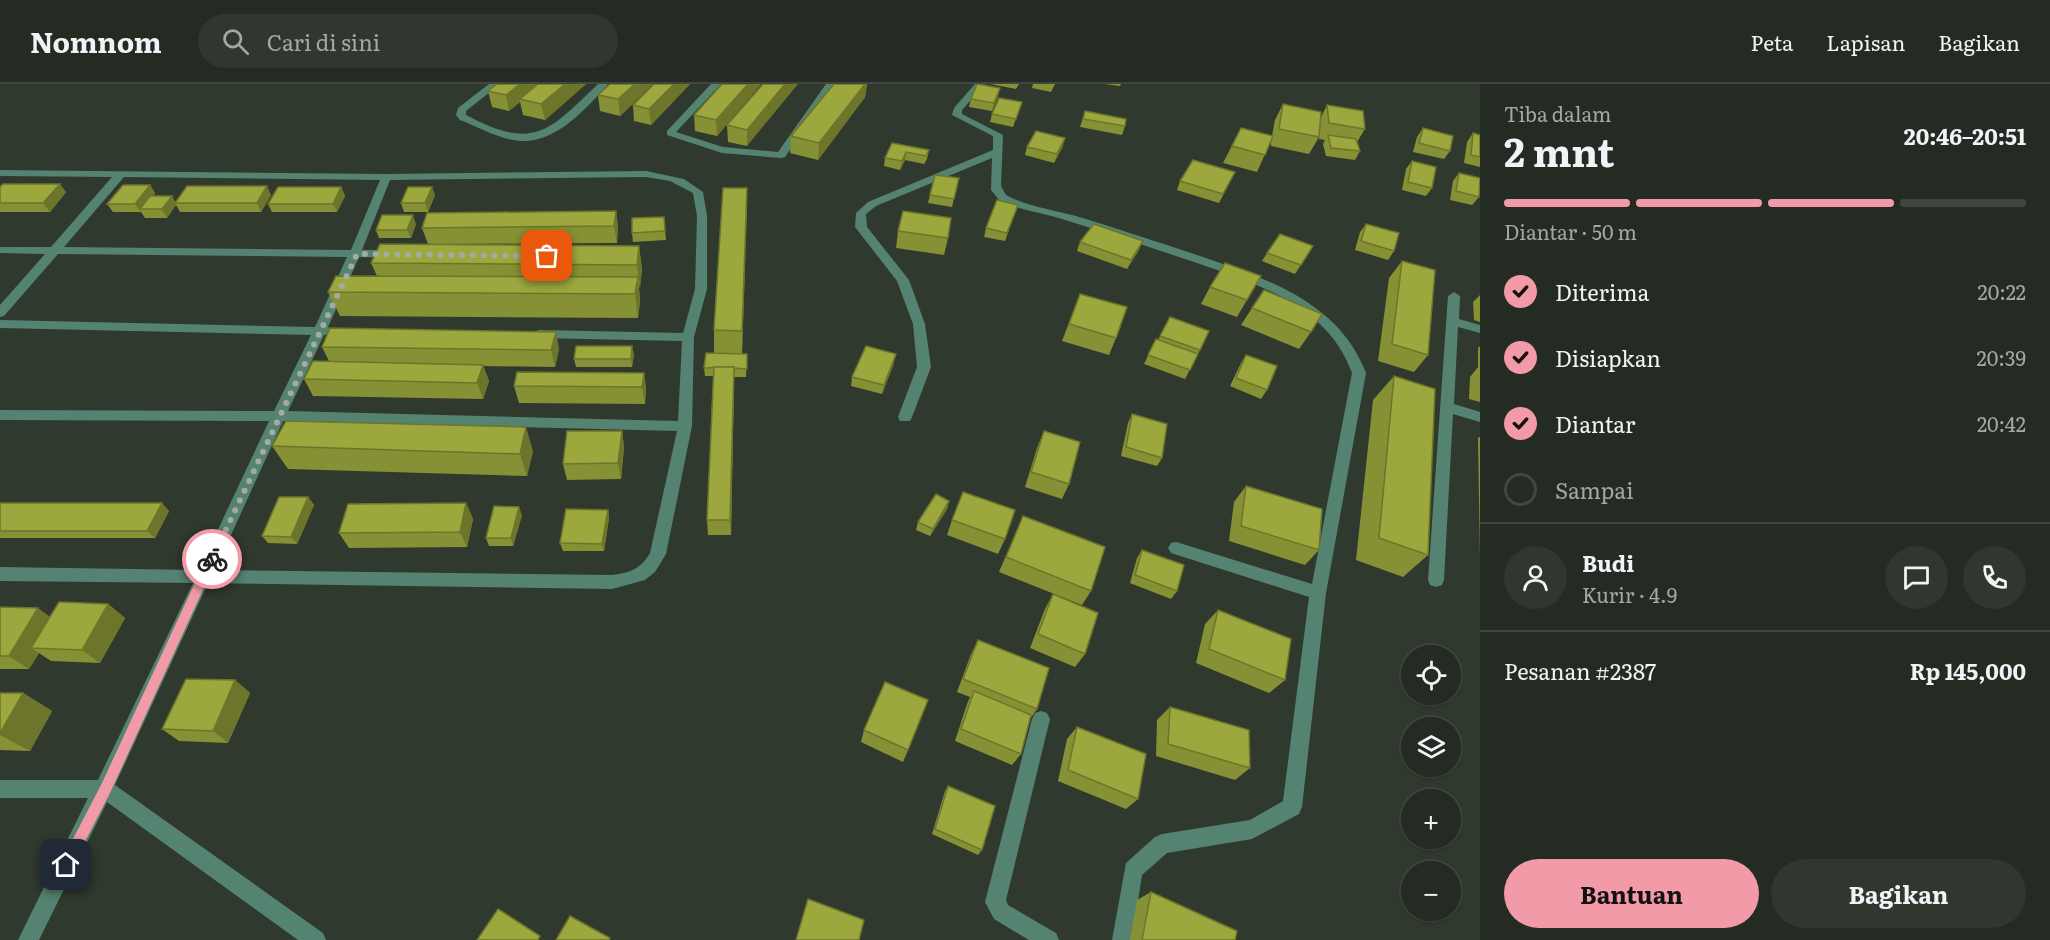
<!DOCTYPE html>
<html lang="id">
<meta charset="utf-8">
<style>
:root{--surface:#242b22;--page:#30372f;--text:#f1f3f6;--muted:#a3a7a5;--line:#414740;--accent:#f39aa8}
body{margin:0;font-family:Literata,serif;background:var(--page);color:var(--text);height:100vh;display:flex;flex-direction:column;font-size:22px;white-space:nowrap}
*{box-sizing:border-box;margin:0}
p{font-size:20px;color:var(--muted)}
.icon{flex:none;width:33px;height:33px;fill:none;stroke:currentColor;stroke-width:2;stroke-linecap:round;stroke-linejoin:round}
.map{position:relative;flex:1;overflow:hidden}
.panel{display:flex;flex-direction:column;background:var(--surface);width:570px}
.panel>*{flex:none}
.tools{position:absolute;left:1401px;top:561px;display:grid;gap:12px}
.tools a{display:grid;place-items:center;width:60px;height:60px;border-radius:50%;background:var(--surface);box-shadow:0 2px 4px #0004,0 0 0 2px var(--line);font-size:30px}
.pin{position:absolute;display:grid;place-items:center;width:51px;height:51px;color:#fff;margin:-26px;border-radius:12px;box-shadow:0 3px 9px #0006}
.courier{position:absolute;display:grid;place-items:center;width:60px;height:60px;margin:-30px;border:4px solid #f39aa8;border-radius:50%;background:#fff;color:#222;box-shadow:0 2px 8px #0007}
.summary em{font-style:normal;font-weight:700}
.summary div{display:flex;flex-direction:column-reverse}
.summary{display:flex;align-items:center;justify-content:space-between;height:102px;padding:0 24px}
h1{font-size:39px;font-weight:700;line-height:45px}
.bar{display:grid;grid-template-columns:repeat(4,1fr);gap:9px 6px;align-content:center;height:72px;padding:0 24px}
.bar i{height:8px;border-radius:4px;background:var(--line)}
.bar .current{background:var(--accent)}
.bar p{grid-column:span 4}
.line{display:flex;align-items:center;gap:15px;padding:0 24px;border-top:2px solid var(--line)}
.line div{flex:1}
.round{display:grid;place-items:center;flex:none;width:63px;height:63px;border-radius:32px;background:var(--page)}
ol{padding:0 24px;list-style:none}
li{display:flex;align-items:center;gap:18px;height:66px}
li p{margin-inline-start:auto}
li .icon{padding:6px;border-radius:50%;background:var(--accent);color:#111;stroke-width:4}
li:last-child{color:var(--muted)}
li i{width:33px;height:33px;border:3px solid var(--line);border-radius:50%}
.action{display:flex;gap:12px;margin-top:auto;padding:12px 24px}
.action a{flex:1;height:69px;border-radius:36px;background:var(--accent);color:#111;font-size:24px;font-weight:700;line-height:69px;text-align:center}
.action a+a{background:var(--page);color:var(--text)}
header{display:flex;align-items:center;gap:36px;box-sizing:border-box;height:84px;padding:0 30px;background:var(--surface);border-bottom:2px solid var(--line)}
header strong{font-size:28px}
nav{display:flex;gap:33px;margin-inline-start:auto;font-size:21px}
.search{width:420px;height:54px;background:var(--page);display:flex;align-items:center;gap:15px;box-sizing:border-box;padding:0 21px;border-radius:33px;color:var(--muted);font-size:22px}
main{display:flex;flex:1;min-height:0}
.map>svg:first-child{display:block}
.lines{fill:none;stroke-linecap:round;stroke-linejoin:round}
.minor{fill:#558371;fill-rule:evenodd}
.wall{fill:#869034}
.shaded-wall{fill:#6d752b}
.building{fill:#9ca73d;stroke:#6d752b;stroke-width:1.5}
.route{fill:#f39aa8}
.done{stroke:#a4aba2;stroke-width:6;stroke-dasharray:0 10.8}
</style>
<header>
<strong>Nomnom</strong>
<div class="search"><svg class="icon" aria-label="search" viewBox="0 0 24 24"><circle cx="10" cy="10" r="6"/><path d="M15 15l6 6"/></svg>Cari di sini</div>
<nav><a>Peta</a><a>Lapisan</a><a>Bagikan</a></nav>
</header>
<main>
<div class="map">
<svg width="1480" height="856" viewBox="0 0 1480 856">
<rect width="100%" height="100%" fill="#30392e"/>
<g class="lines">
<!-- minor -->
<g class="minor">
<path d="M489,0H500L466,27V31C534,67 548,48 598,0H608C587,24 556,59 521,57C500,56 479,43 460,36L456,31L458,24Z"/>
<path d="M711,0H721L676,48L723,63L778,68L826,0H836L785,73L781,74L722,69L667,51V47Z"/>
<path d="M975,0H985L962,26V30L1003,51L1001,102L1006,111C1026,122 1054,126 1076,132C1116,144 1157,158 1197,171C1264,194 1338,216 1366,289L1326,509L1302,723L1299,730L1252,755L1167,769L1142,791L1132,856H1112L1126,779L1155,753L1162,750L1250,736L1283,717L1309,513L1171,469L1168,464L1171,459L1176,458L1312,500L1352,289C1327,219 1252,198 1188,176C1146,162 1104,148 1062,135C1042,129 1019,126 1000,117L991,106L992,74L876,122L866,130L867,143L909,196L925,240L931,283L912,333L910,337H900L898,333L917,283L913,240L897,197L855,143L856,129L868,118L993,66V52L952,31L954,24Z"/>
<path d="M0,86L386,90L646,87L684,95L703,108L707,132V205L694,253L692,342L666,470L655,488L645,496L612,505L208,499L115,701L323,849L326,856H298L107,718L39,856H18L88,714H0V696H98L193,499L0,497V483L199,486L269,337L0,336V326L274,327L311,251L0,244V236L315,243L347,173L58,170L4,232L0,233V221L45,170L0,169V163H51L112,93L0,92ZM124,93L380,96L351,166L64,163ZM646,93L670,97L693,109L697,132L695,205L683,249L538,246L532,250L538,254L682,257L678,337L288,327L324,251L332,250L334,247L328,243L359,173L396,174L402,170L396,166H362L390,96ZM283,337L677,347L650,469C641,485 629,489 612,491L215,486Z"/>
<path d="M1454,208L1460,212L1459,235L1480,241V249L1458,243L1454,320L1480,328V338L1453,330L1444,496L1442,501L1436,503L1430,501L1428,496L1448,212Z"/>
<path d="M1041,627L1047,629L1050,635L1006,816L1008,821L1056,849L1059,856H1029L994,835L985,818L1032,635L1035,629Z"/>
</g>
</g>
<!-- wall -->
<g class="wall">
<path d="M497,0H586L545,36L523,31L520,18L509,27L492,23L488,7Z"/>
<path d="M610,0H653L620,32L600,27L598,11Z"/>
<path d="M654,0H690L651,41L634,37L633,21Z"/>
<path d="M722,0H761L717,52L695,47L694,31Z"/>
<path d="M763,0L747,62L728,58L727,41Z"/>
<path d="M834,0H867L865,13L818,76L790,69L791,52Z"/>
<path d="M990,0H1019L1016,5Z"/>
<path d="M1033,0H1055L1051,8L1032,4Z"/>
<path d="M1105,0H1121L1120,2Z"/>
<path d="M998,13L992,27L969,23L971,15Z"/>
<path d="M1022,18L1013,43L990,38L992,30Z"/>
<path d="M1283,20L1321,33L1327,21L1365,45L1357,58L1360,67L1355,76L1326,72L1323,60L1325,56L1319,55V50V53L1309,70L1271,62V57L1257,88L1223,79L1241,44L1272,52L1275,36Z"/>
<path d="M1085,27L1125,42L1122,51L1080,43Z"/>
<path d="M1423,44L1450,67L1444,75L1413,68L1417,53Z"/>
<path d="M1473,49L1480,51V83L1464,79L1467,58Z"/>
<path d="M892,59L929,66L927,75L924,80L905,76L900,86L884,82L885,74Z"/>
<path d="M1063,62L1054,79L1025,71L1027,63Z"/>
<path d="M1412,77L1432,104L1426,112L1402,106L1406,85Z"/>
<path d="M1235,88L1219,119L1177,106L1180,97Z"/>
<path d="M1459,89L1479,113L1472,121L1450,116L1453,97Z"/>
<path d="M959,94L952,123L928,119L930,111Z"/>
<path d="M150,101L155,109L153,112L176,118L271,111L261,128H180L176,121L167,134H145L141,128H113L107,120Z"/>
<path d="M0,103L66,108L50,128H0Z"/>
<path d="M341,103L345,112L337,128H272L268,120Z"/>
<path d="M747,104L742,270H747L746,293H734L731,451H708L707,436L713,292H705L704,284L714,269V246Z"/>
<path d="M435,111L428,128H404L401,119Z"/>
<path d="M1018,121L1005,157L984,153L986,144Z"/>
<path d="M616,127L618,144L617,159L443,160L639,162L642,186L639,205L640,217L638,234L340,232L328,208L377,192L371,179L428,160L422,144Z"/>
<path d="M664,133L666,156L633,158L632,149Z"/>
<path d="M416,140L411,154H379L376,146Z"/>
<path d="M1366,140L1394,167L1388,176L1355,166L1360,148Z"/>
<path d="M898,147L948,154L944,171L896,164Z"/>
<path d="M1080,158L1139,166L1127,185L1077,167Z"/>
<path d="M1313,162L1295,190L1262,177L1267,169Z"/>
<path d="M1402,177L1428,271L1414,288L1378,277L1389,194Z"/>
<path d="M1261,192L1237,233L1201,220L1210,203Z"/>
<path d="M1080,210L1116,254L1109,271L1062,257Z"/>
<path d="M1480,211V238L1474,236L1473,218Z"/>
<path d="M1252,224L1311,248L1299,265L1241,241Z"/>
<path d="M1170,233L1200,266L1185,295L1144,280L1156,255L1158,256Z"/>
<path d="M1480,262V318L1469,315L1470,293L1478,283V264Z"/>
<path d="M322,263L559,265L555,283L483,282L489,297L483,315L313,312L304,295L329,277Z"/>
<path d="M634,270L632,283H576L574,275Z"/>
<path d="M1246,271L1267,306L1261,315L1230,302L1241,279Z"/>
<path d="M894,279L882,310L851,302L852,293Z"/>
<path d="M644,289L646,305L645,320L519,319L514,302Z"/>
<path d="M1394,292L1428,471L1403,493L1356,476L1373,316Z"/>
<path d="M1132,330L1162,374L1157,382L1121,372L1128,339Z"/>
<path d="M622,347L624,363L621,395L567,396L563,380Z"/>
<path d="M1044,347L1069,400L1062,415L1025,403L1037,364Z"/>
<path d="M1480,353V473L1478,354Z"/>
<path d="M272,362L533,367L527,392L288,385Z"/>
<path d="M1246,402L1319,466L1305,481L1229,457L1234,418Z"/>
<path d="M308,413L314,421L297,460L268,459L262,452Z"/>
<path d="M949,417L947,425L930,452L916,446L918,438Z"/>
<path d="M0,419L169,427L155,454H0Z"/>
<path d="M466,419L473,435L467,463L349,464L339,449Z"/>
<path d="M608,426L609,434L604,467H563L560,459Z"/>
<path d="M522,431L513,462H489L486,454Z"/>
<path d="M1023,432L1091,507L1082,521L999,488Z"/>
<path d="M952,436L1005,455L998,470L947,451Z"/>
<path d="M1142,466L1177,507L1171,515L1130,499L1137,474Z"/>
<path d="M1053,510L1085,570L1075,583L1030,564L1045,525Z"/>
<path d="M108,520L125,534L100,579L51,577L39,569L29,585H0V523L50,533Z"/>
<path d="M1218,526L1285,596L1269,609L1196,579L1205,540Z"/>
<path d="M978,556L1037,625L1030,635L1021,670L1012,681L955,657L967,620L970,613L957,608L971,570Z"/>
<path d="M235,596L250,609L228,659L179,657L162,645Z"/>
<path d="M0,609H23L52,627L30,667L0,666Z"/>
<path d="M1170,623L1250,684L1235,696L1156,672L1157,636Z"/>
<path d="M1077,643L1138,715L1126,725L1058,697L1067,655Z"/>
<path d="M864,646L908,666L903,678L861,658Z"/>
<path d="M948,702L982,766L978,771L932,750L945,707Z"/>
<path d="M1151,808L1235,856H1130L1137,816Z"/>
</g>
<!-- shaded-wall -->
<g class="shaded-wall">
<path d="M520,0H543L520,15V18L509,27L506,11Z"/>
<path d="M565,0H586L545,36L541,20Z"/>
<path d="M635,0H653L620,32L618,15Z"/>
<path d="M674,0H690L651,41L649,25Z"/>
<path d="M748,0H761L717,52L716,36Z"/>
<path d="M785,0H798L747,62V46Z"/>
<path d="M865,0H867L865,13L818,76L819,59Z"/>
<path d="M1000,4L998,13L992,27L994,19Z"/>
<path d="M1065,54L1063,62L1054,79L1057,70Z"/>
<path d="M906,68L905,76L900,86L902,77Z"/>
<path d="M60,100L66,108L50,128L43,119Z"/>
<path d="M150,101L155,109L143,125H140L141,128L135,120Z"/>
<path d="M267,102L271,111L261,128L257,119Z"/>
<path d="M341,103L345,112L337,128L333,120Z"/>
<path d="M432,103L435,111L428,128L425,119Z"/>
<path d="M747,104V128L742,270V247Z"/>
<path d="M172,112L176,119H175L176,121L167,134L162,125Z"/>
<path d="M616,127L618,144L617,159L614,142Z"/>
<path d="M413,131L416,140L411,154L407,146Z"/>
<path d="M1143,157L1139,166L1127,185L1131,176Z"/>
<path d="M639,162L642,186L640,205L637,181Z"/>
<path d="M638,193L640,217L638,234L635,210Z"/>
<path d="M556,248L559,265L555,283L551,266Z"/>
<path d="M632,262L634,270L632,283L631,275Z"/>
<path d="M896,270L894,279L882,310L884,301Z"/>
<path d="M483,281L489,297L483,315L477,299Z"/>
<path d="M734,283V299L731,451L730,436Z"/>
<path d="M644,289L646,305L645,320L642,303Z"/>
<path d="M526,343L533,367L527,392L520,370Z"/>
<path d="M622,347L624,363L621,395L618,379Z"/>
<path d="M308,413L314,421L297,460L291,453Z"/>
<path d="M949,417L947,425L930,452L933,445Z"/>
<path d="M162,419L169,427L155,454L147,447Z"/>
<path d="M466,419L473,435L467,463L460,448Z"/>
<path d="M519,423L522,431L513,462L511,454Z"/>
<path d="M608,426L609,434L604,467L602,460Z"/>
<path d="M108,520L125,534L100,579L82,566Z"/>
<path d="M38,524L57,538L31,564L39,569L29,585L9,572Z"/>
<path d="M235,596L250,609L228,659L213,647Z"/>
<path d="M23,609L52,627L30,667L0,651V649Z"/>
</g>
<!-- building -->
<g class="building">
<path d="M497,0H520L506,11L488,7Z"/>
<path d="M538,0H565L541,20L520,15Z"/>
<path d="M610,0H635L618,15L598,11Z"/>
<path d="M654,0H674L649,25L633,21Z"/>
<path d="M722,0H748L716,36L694,31Z"/>
<path d="M763,0H785L747,46L727,41Z"/>
<path d="M834,0H865L819,59L791,52Z"/>
<path d="M977,0L1000,4L994,19L971,15Z"/>
<path d="M999,14L1022,18L1016,35L992,30Z"/>
<path d="M1283,20L1321,28L1319,53L1279,45Z"/>
<path d="M1327,21L1363,27L1365,45L1329,39Z"/>
<path d="M1085,27L1126,35L1125,42L1083,35Z"/>
<path d="M1241,44L1273,52L1265,71L1232,62Z"/>
<path d="M1423,44L1453,52L1450,67L1419,59Z"/>
<path d="M1036,47L1065,54L1057,70L1027,63Z"/>
<path d="M1473,49L1480,51V73L1471,71Z"/>
<path d="M1328,51L1356,55L1360,67L1331,64Z"/>
<path d="M892,59L929,66L926,72L906,68L902,77L885,74Z"/>
<path d="M1193,76L1235,88L1223,110L1180,97Z"/>
<path d="M1412,77L1436,83L1432,104L1408,98Z"/>
<path d="M1459,89L1480,94L1479,113L1456,107Z"/>
<path d="M935,91L959,94L954,115L930,111Z"/>
<path d="M3,100H60L43,119H0V103Z"/>
<path d="M123,101H150L135,120H107Z"/>
<path d="M187,102H267L257,119H175Z"/>
<path d="M278,103H341L333,120H268Z"/>
<path d="M408,103H432L425,119H401Z"/>
<path d="M723,104H747L742,247L714,246Z"/>
<path d="M150,112H172L162,125H140Z"/>
<path d="M997,116L1018,121L1007,149L986,144Z"/>
<path d="M616,127L614,142L422,144L427,129Z"/>
<path d="M903,127L951,134L948,154L898,147Z"/>
<path d="M382,131H413L407,146H376Z"/>
<path d="M664,133L665,147L632,149V134Z"/>
<path d="M1094,140L1143,157L1131,176L1080,158Z"/>
<path d="M1366,140L1399,149L1394,167L1361,157Z"/>
<path d="M1280,150L1313,162L1301,181L1267,169Z"/>
<path d="M380,160L639,162L637,181L371,179Z"/>
<path d="M1402,177L1435,186L1428,271L1392,260Z"/>
<path d="M1225,179L1261,192L1247,216L1210,203Z"/>
<path d="M336,192L638,193L635,210L328,208Z"/>
<path d="M1264,206L1322,230L1311,248L1252,224Z"/>
<path d="M1080,210L1127,223L1116,254L1069,240Z"/>
<path d="M1170,233L1209,247L1200,266L1160,252Z"/>
<path d="M330,244L556,248L551,266L322,263Z"/>
<path d="M1156,255L1198,270L1190,286L1148,271Z"/>
<path d="M576,262H632L631,275H574Z"/>
<path d="M866,262L896,270L884,301L852,293Z"/>
<path d="M706,269L747,270V285L734,284V283L704,284Z"/>
<path d="M1246,271L1277,282L1267,306L1236,294Z"/>
<path d="M313,277L483,281L477,299L304,295Z"/>
<path d="M714,283H734L730,436H707Z"/>
<path d="M517,288L644,289L642,303L514,302Z"/>
<path d="M1394,292L1435,305L1428,471L1379,454Z"/>
<path d="M1132,330L1167,340L1162,374L1126,363Z"/>
<path d="M286,337L526,343L520,370L272,362Z"/>
<path d="M567,347H622L618,379L563,380Z"/>
<path d="M1044,347L1080,358L1069,400L1031,388Z"/>
<path d="M1246,402L1322,425L1319,466L1241,442Z"/>
<path d="M963,408L1015,426L1005,455L952,436Z"/>
<path d="M936,410L949,417L933,445L918,438Z"/>
<path d="M279,413H308L291,453L262,452Z"/>
<path d="M0,419H162L147,447H0Z"/>
<path d="M466,419L460,448L339,449L348,420Z"/>
<path d="M494,422L519,423L511,454H486Z"/>
<path d="M566,425L608,426L602,460L560,459Z"/>
<path d="M1023,432L1105,463L1091,507L1006,473Z"/>
<path d="M1142,466L1184,481L1177,507L1135,491Z"/>
<path d="M1053,510L1098,529L1085,570L1038,550Z"/>
<path d="M59,518L108,520L82,566L31,564Z"/>
<path d="M0,523L38,524L9,572H0Z"/>
<path d="M1218,526L1291,555L1285,596L1209,565Z"/>
<path d="M978,556L1049,584L1037,625L963,595Z"/>
<path d="M186,595L235,596L213,647L162,645Z"/>
<path d="M885,598L928,616L908,666L864,646Z"/>
<path d="M974,607L1031,631L1021,670L961,645Z"/>
<path d="M0,609H23L0,649Z"/>
<path d="M1170,623L1249,646L1250,684L1168,660Z"/>
<path d="M1077,643L1146,670L1138,715L1068,686Z"/>
<path d="M948,702L995,722L982,766L935,745Z"/>
<path d="M1151,808L1237,847L1235,856H1142Z"/>
<path d="M808,815L864,836L859,856H796Z"/>
<path d="M498,825L540,852L538,856H477Z"/>
<path d="M570,832L610,854L609,856H556Z"/>
</g>
<!-- route -->
<path class="route" d="M212,471L217,475L110,709L71,785H62V776L101,701L206,475Z"/>
<g class="lines">
<!-- done -->
<path class="done" d="M212,475L357,170L547,172"/>
</g>
</svg>
<div class="tools">
<a><svg class="icon" aria-label="locate" viewBox="0 0 24 24"><circle cx="12" cy="12" r="6"/><path d="M12 2v4M12 18v4M2 12h4M18 12h4"/></svg></a>
<a><svg class="icon" aria-label="layers" viewBox="0 0 24 24"><path d="M12 4l9 5-9 5-9-5zM3 14l9 5 9-5"/></svg></a>
<a>+</a>
<a>−</a>
</div>
<div class="pin" style="left:547px;top:172px;background:#ea580c"><svg class="icon" aria-label="bag" viewBox="0 0 24 24"><path d="M5 8h14l-1 12H6zM9 8a3 3 0 0 1 6 0"/></svg></div>
<div class="pin" style="left:66px;top:781px;background:#1f2937"><svg class="icon" aria-label="home" viewBox="0 0 24 24"><path d="M3 11l9-7 9 7M6 9v11h12V9"/></svg></div>
<div class="courier" style="left:212px;top:475px"><svg class="icon" aria-label="bike" viewBox="0 0 24 24"><circle cx="6" cy="16" r="4"/><circle cx="18" cy="16" r="4"/><path d="M6 16l4-8h5l3 8M10 8l3 8H6M13 5h3"/></svg></div>
</div>
<section class="panel">
<div class="summary"><div><h1>2 mnt</h1><p>Tiba dalam</p></div><em>20:46–20:51</em></div>
<div class="bar"><i class="current"></i><i class="current"></i><i class="current"></i><i></i><p>Diantar · 50 m</p></div>
<ol>
<li><svg class="icon" aria-label="check" viewBox="0 0 24 24"><path d="M5 12l5 5 9-10"/></svg>Diterima<p>20:22</p></li>
<li><svg class="icon" aria-label="check" viewBox="0 0 24 24"><path d="M5 12l5 5 9-10"/></svg>Disiapkan<p>20:39</p></li>
<li><svg class="icon" aria-label="check" viewBox="0 0 24 24"><path d="M5 12l5 5 9-10"/></svg>Diantar<p>20:42</p></li>
<li><i></i>Sampai</li>
</ol>
<div class="line" style="height:108px"><a class="round"><svg class="icon" aria-label="person" viewBox="0 0 24 24"><circle cx="12" cy="8" r="4"/><path d="M4 21q1-7 8-7t8 7"/></svg></a><div><b>Budi</b><p>Kurir · 4.9</p></div><a class="round"><svg class="icon" aria-label="chat" viewBox="0 0 24 24"><path d="M4 5h16v11H9l-5 4z"/></svg></a><a class="round"><svg class="icon" aria-label="phone" viewBox="0 0 24 24"><path d="M5 4h4l2 5-3 2q2 4 5 5l2-3 5 2v4C11 20 4 13 5 4z"/></svg></a></div>
<div class="line" style="height:78px"><div>Pesanan #2387</div><b>Rp 145,000</b></div>
<div class="action"><a>Bantuan</a><a>Bagikan</a></div>
</section>
</main>
